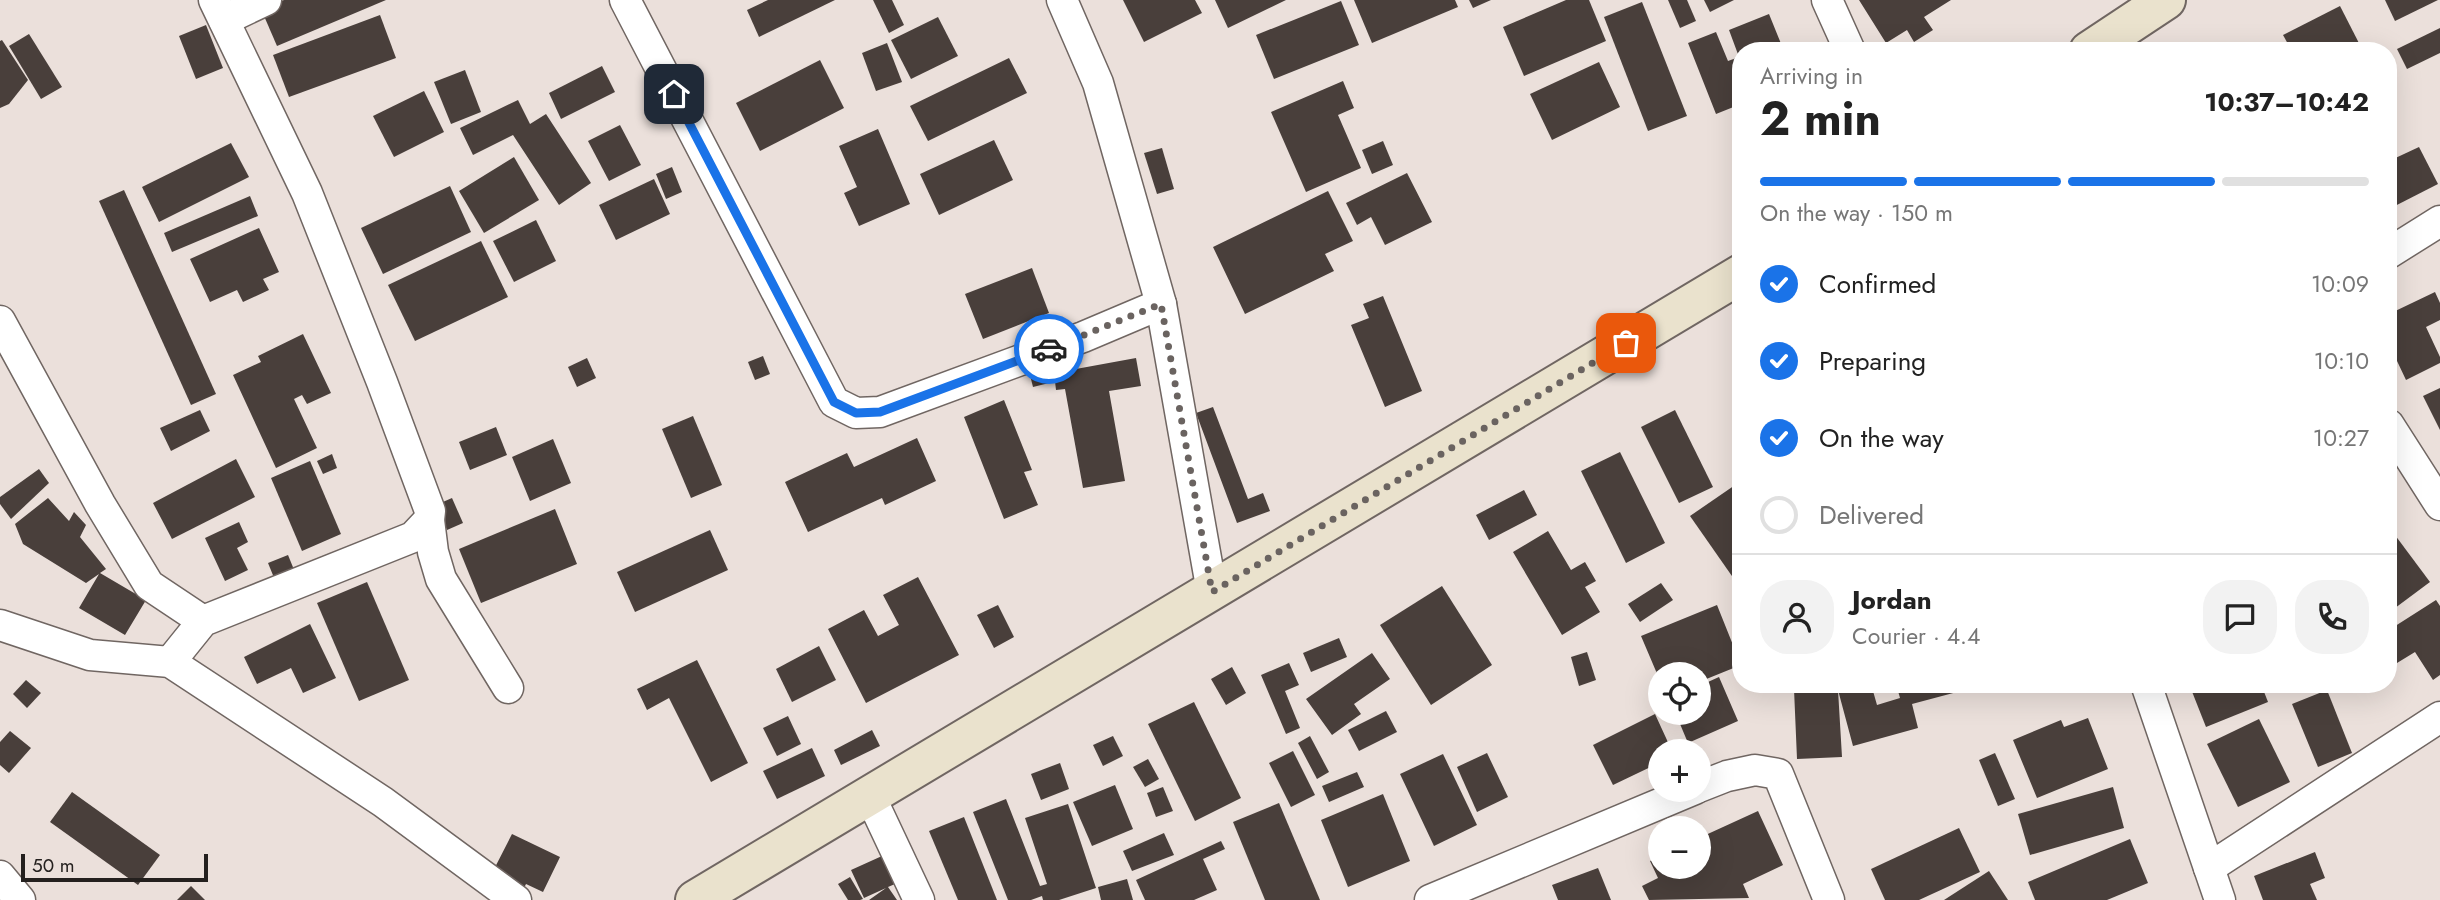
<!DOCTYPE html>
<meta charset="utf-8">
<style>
:root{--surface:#fff;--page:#f2f2f2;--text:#222;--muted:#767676;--line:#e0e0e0;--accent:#1a73e8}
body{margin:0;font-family:Jost,sans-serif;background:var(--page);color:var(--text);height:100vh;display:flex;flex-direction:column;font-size:26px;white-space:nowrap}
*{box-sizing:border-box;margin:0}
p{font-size:23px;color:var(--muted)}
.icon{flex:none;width:38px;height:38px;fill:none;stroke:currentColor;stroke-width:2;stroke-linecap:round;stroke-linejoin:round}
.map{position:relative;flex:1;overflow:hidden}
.details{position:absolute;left:1732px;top:42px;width:665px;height:651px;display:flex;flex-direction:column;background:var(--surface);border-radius:28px;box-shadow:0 7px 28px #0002}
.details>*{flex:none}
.controls{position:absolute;left:1648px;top:662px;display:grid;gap:14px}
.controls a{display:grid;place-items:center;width:63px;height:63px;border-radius:50%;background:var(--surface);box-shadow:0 7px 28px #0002;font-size:35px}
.scale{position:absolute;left:21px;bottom:18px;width:187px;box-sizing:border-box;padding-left:7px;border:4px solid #24201e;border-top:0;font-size:19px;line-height:24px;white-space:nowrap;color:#24201e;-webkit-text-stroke:5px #ebe0db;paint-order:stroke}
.pin{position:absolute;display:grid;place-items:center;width:60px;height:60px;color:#fff;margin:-30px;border-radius:14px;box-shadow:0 4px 10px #0006}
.courier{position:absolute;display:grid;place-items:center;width:70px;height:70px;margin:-35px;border:5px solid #1a73e8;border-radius:50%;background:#fff;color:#222;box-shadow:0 2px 9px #0007}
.headline em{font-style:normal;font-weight:700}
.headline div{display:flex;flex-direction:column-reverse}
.headline{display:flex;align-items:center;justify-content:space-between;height:119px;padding:0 28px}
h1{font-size:46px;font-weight:700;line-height:52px}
.bar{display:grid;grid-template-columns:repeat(4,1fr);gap:10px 7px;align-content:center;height:84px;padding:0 28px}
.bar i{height:9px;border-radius:5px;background:var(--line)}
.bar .active{background:var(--accent)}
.bar p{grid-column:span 4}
.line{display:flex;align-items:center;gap:18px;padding:0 28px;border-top:2px solid var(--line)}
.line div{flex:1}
.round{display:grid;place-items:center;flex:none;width:74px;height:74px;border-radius:28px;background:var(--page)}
ol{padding:0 28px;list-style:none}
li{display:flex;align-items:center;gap:21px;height:77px}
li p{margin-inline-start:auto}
li .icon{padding:7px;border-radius:50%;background:var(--accent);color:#fff;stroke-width:4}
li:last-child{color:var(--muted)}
li i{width:38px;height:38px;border:4px solid var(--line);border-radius:50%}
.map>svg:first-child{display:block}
.building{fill:#493f3b}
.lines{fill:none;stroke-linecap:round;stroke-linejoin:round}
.minor-casing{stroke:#706662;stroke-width:33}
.secondary-casing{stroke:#706662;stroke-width:42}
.minor{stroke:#fff;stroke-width:30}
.secondary{stroke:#eae2cd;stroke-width:38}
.done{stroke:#6a6360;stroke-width:7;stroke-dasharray:0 12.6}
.route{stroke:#1a73e8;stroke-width:9}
</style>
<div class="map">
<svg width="2440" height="900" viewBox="0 0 2440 900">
<rect width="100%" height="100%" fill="#ebe0db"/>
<!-- building -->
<g class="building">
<path d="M284,0H386L277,46L261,9Z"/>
<path d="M768,0H835L759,37L747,10Z"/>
<path d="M873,0H892L904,25L889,33Z"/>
<path d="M1123,0H1195L1202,13L1144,42Z"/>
<path d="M1215,0H1286L1228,28Z"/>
<path d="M1354,0H1455L1458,7L1372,43Z"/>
<path d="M1469,0H1491L1473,8Z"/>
<path d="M1566,0H1589L1606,41L1524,76L1503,27Z"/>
<path d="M1668,0H1687L1696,21L1680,28Z"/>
<path d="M1704,0H1734L1710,12Z"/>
<path d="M1859,0H1951L1924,17L1933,30L1914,42L1907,30L1886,43Z"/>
<path d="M2385,0H2438L2395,21Z"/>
<path d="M1341,1L1359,45L1274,79L1256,35Z"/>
<path d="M1642,2L1687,116L1648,131L1604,17Z"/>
<path d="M2340,6L2363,51H2292L2283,35Z"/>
<path d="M1769,14L1784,51H1741V104L1716,114L1688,43L1716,32L1728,61L1739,57L1729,30Z"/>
<path d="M380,15L396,58L289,97L273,55Z"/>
<path d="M938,17L958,56L911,79L891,40Z"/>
<path d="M206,25L223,68L196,79L179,36Z"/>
<path d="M2440,28V53L2407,69L2397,49Z"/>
<path d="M29,34L62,87L41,99L9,46Z"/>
<path d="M2,40L28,80L9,104L0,108V41Z"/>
<path d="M887,43L902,82L876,91L862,53Z"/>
<path d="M1009,58L1027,93L928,141L910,106Z"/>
<path d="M820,60L844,108L760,151L736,103Z"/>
<path d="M1599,62L1620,107L1552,140L1530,94Z"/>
<path d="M602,66L615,92L561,119L549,93Z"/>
<path d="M465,70L481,112L451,124L434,82Z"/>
<path d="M1343,81L1354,108L1338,115L1361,168L1306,192L1271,112Z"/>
<path d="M424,91L444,132L394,157L373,116Z"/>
<path d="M518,100L530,124L546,114L591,183L559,205L513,135L473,155L460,128Z"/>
<path d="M620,125L641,165L609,181L588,141Z"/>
<path d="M878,129L910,204L859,226L844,193L857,187L839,146Z"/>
<path d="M994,140L1013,180L939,215L920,174Z"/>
<path d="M1383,141L1393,165L1372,174L1362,150Z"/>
<path d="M231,143L249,177L159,222L142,187Z"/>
<path d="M2419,147L2438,184L2389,209V161Z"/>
<path d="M1162,148L1174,189L1157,194L1144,153Z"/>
<path d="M514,157L539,200L484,233L459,191Z"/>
<path d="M672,167L682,192L666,199L656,174Z"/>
<path d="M1407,173L1432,222L1385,245L1371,217L1357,225L1346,203Z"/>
<path d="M654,179L670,214L616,240L599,205Z"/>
<path d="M450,186L471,232L383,274L361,228Z"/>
<path d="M124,190L216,394L191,405L99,201Z"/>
<path d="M1328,191L1353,241L1325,254L1334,271L1245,314L1213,247Z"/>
<path d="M250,196L258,216L172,252L164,233Z"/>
<path d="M536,220L556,261L514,282L493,241Z"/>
<path d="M259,228L279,272L263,279L269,290L243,302L237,290L210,302L190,259Z"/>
<path d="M481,241L508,297L415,341L388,285Z"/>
<path d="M1032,268L1049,313L983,339L965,294Z"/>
<path d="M2435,292L2440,303V320L2426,327L2440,357V363L2406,380L2389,344V314Z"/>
<path d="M1383,296L1422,391L1385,407L1351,325L1369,318L1363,304Z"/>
<path d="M303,334L331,393L307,404L302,395L294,399L317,448L276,468L233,375L261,362L258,356Z"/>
<path d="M763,356L770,374L755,380L748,362Z"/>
<path d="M587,358L596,378L577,387L568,367Z"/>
<path d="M1136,358L1141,386L1109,391L1125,481L1083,488L1065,389L1056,390L1054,373Z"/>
<path d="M1045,367L1049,383L1033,387L1029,371Z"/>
<path d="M2440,388V430L2423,396Z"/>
<path d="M1004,400L1032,470L1024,472L1038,505L1004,519L964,417Z"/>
<path d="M1213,407L1248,499L1263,493L1270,511L1237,523L1196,413Z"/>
<path d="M200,410L210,431L171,451L160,428Z"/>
<path d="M1675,410L1713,487L1679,503L1641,427Z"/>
<path d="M693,416L722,485L691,498L662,429Z"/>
<path d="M496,427L507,455L470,470L459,442Z"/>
<path d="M917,438L936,481L885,505L882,498L808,532L785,482L847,453L854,467Z"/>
<path d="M553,439L571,483L530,501L512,457Z"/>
<path d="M1620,452L1665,543L1626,563L1581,471Z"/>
<path d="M332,454L337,468L323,474L317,461Z"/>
<path d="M236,459L255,497L172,539L153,503Z"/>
<path d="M310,461L341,534L302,551L271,478Z"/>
<path d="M39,469L49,483L11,519L0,504V497Z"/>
<path d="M1738,483L1741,487V589L1690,516Z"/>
<path d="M1524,490L1537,515L1489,540L1476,515Z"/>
<path d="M48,498L69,521L74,512L86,525L80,537L106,569L100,573L146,600L125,635L79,608L99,574L86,583L23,544L15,524Z"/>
<path d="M452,498L463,523L447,530L436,505Z"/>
<path d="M555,509L577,564L481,603L459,549Z"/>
<path d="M239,522L248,542L237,548L248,570L225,581L205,538Z"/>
<path d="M2389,527L2430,582L2391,611L2389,608Z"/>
<path d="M710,530L728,570L635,612L617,572Z"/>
<path d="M1548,531L1571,570L1585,562L1596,581L1585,587L1600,612L1562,635L1513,552Z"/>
<path d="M288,555L297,577L277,585L268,563Z"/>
<path d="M918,577L959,655L866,703L828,629L864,610L878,636L899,625L883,595Z"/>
<path d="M367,582L409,680L359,701L317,603Z"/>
<path d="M1661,583L1673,600L1640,622L1628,604Z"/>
<path d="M1442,586L1492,665L1431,705L1380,625Z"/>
<path d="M2436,600L2440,606V675L2433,680L2415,652L2397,663L2389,651V630Z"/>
<path d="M998,605L1014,637L994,648L977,615Z"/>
<path d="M1717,605L1741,665L1699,682V674H1661V683L1641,636Z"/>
<path d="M310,624L336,678L303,693L291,668L257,684L244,657Z"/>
<path d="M1339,638L1347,657L1311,672L1303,653Z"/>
<path d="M819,646L836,680L792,702L776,669Z"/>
<path d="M1587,652L1596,680L1579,686L1571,657Z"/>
<path d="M1372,653L1390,679L1354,704L1361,714L1332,735L1306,699Z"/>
<path d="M697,660L748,763L711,782L669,698L647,710L637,689Z"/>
<path d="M1289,663L1299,685L1285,691L1300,728L1286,734L1261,675Z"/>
<path d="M1232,667L1246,693L1226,705L1211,679Z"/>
<path d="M1719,677L1738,721L1688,743L1675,712H1699V686Z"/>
<path d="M26,680L41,693L27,708L13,694Z"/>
<path d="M1768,684H1871L1877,705L1900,698L1896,684H1971L1972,688L1912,704L1918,728L1853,746L1838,690L1842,757L1797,759L1794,689L1769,690Z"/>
<path d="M2189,684H2261L2268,702L2206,727Z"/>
<path d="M2327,690L2352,753L2318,767L2292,704Z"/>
<path d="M1194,702L1241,798L1195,821L1148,724Z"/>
<path d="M1386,711L1397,732L1359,751L1348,730Z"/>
<path d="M1655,714L1672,751H1661V762L1613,785L1593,745Z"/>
<path d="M788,716L801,744L777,756L763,728Z"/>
<path d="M2088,718L2108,769L2037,798L2013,740L2061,720L2064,727Z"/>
<path d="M2259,719L2290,782L2238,807L2207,744Z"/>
<path d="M872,730L880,746L841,765L834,750Z"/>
<path d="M10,731L31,748L9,773L0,765V742Z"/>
<path d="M1113,736L1123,756L1103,766L1093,745Z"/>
<path d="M1310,736L1329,772L1317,779L1298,743Z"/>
<path d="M812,748L825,776L777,799L763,771Z"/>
<path d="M1293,751L1315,795L1291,807L1269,763Z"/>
<path d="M1487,753L1508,797L1477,812L1457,767Z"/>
<path d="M1995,753L2015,799L1998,806L1979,760Z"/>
<path d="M1443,754L1477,825L1434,846L1400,774Z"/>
<path d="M1148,759L1159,779L1145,787L1133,767Z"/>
<path d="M1060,763L1069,789L1041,800L1031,774Z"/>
<path d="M1357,772L1364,787L1329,802L1322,786Z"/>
<path d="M1115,785L1133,829L1092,846L1073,802Z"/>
<path d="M1163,787L1173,811L1156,817L1147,793Z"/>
<path d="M2113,787L2124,828L2030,855L2018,814Z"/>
<path d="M72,792L160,855L138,885L50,822Z"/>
<path d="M1383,794L1410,861L1348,887L1321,820Z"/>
<path d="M1006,799L1040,886L1047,884L1025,818L1068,804L1096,888L1059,900H1043L1042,896L1031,900H1008L973,812Z"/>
<path d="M1279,803L1320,900H1265L1233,822Z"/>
<path d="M1758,811L1783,865L1743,884L1749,898L1649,900L1642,886L1658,878L1650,861L1661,856V866H1699V838Z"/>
<path d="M964,817L997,900H958L929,831Z"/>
<path d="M1959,828L1980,872L1919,900H1885L1871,869Z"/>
<path d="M1164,833L1174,855L1132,871L1123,851Z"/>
<path d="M512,834L560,857L543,892L526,884L521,894L489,879Z"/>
<path d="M2130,839L2148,883L2107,900H2035L2028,882Z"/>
<path d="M1221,841L1225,849L1203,859L1217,890L1194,900H1145L1136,880Z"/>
<path d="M2315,852L2325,878L2310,884L2317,900H2263L2254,876Z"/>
<path d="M882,856L895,884L888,887L897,900H869L886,888L864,898L851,870Z"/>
<path d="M1598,868L1611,900H1558L1552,885Z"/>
<path d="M1989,871L2008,900H1944Z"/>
<path d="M850,877L863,899L860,900H848L838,884Z"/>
<path d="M1127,879L1133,900H1101L1098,887Z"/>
<path d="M191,886L205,900H177Z"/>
</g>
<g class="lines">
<defs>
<g id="minor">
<path d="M625,0L834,402L856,413L880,412L1083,337L1161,304"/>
<path d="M1062,0L1098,83L1161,304L1212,592"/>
<path d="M1827,0L1850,51"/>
<path d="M224,20L266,0"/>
<path d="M2389,253L2440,221"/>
<path d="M0,321L100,504L149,585L203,621"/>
<path d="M2389,425L2440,505"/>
<path d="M429,520L433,552L441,579L508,688"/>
<path d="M0,625L90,655L170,662L383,802L516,900"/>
<path d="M170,662L203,621L413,537L429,520L430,511L382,382L307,193L214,0"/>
<path d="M2146,684L2220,900"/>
<path d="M1699,787L1727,776L1755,770L1778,774L1829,900"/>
<path d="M870,796L919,900"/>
<path d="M2209,868L2440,717"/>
<path d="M0,876L20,900"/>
<path d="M1430,900L1695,789"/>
</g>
<g id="secondary">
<path d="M2089,51L2166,0"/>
<path d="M695,900L1741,274"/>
</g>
</defs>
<!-- minor casing -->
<use href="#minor" class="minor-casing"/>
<!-- secondary casing -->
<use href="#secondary" class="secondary-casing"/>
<!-- minor -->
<use href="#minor" class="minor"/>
<!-- secondary -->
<use href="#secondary" class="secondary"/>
</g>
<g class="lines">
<!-- done -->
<path class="done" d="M1049,349L1161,304L1212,592L1626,343"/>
<!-- route -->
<path class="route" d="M674,94L834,402L856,413L880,412L1049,349"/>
</g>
</svg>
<div class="controls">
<a><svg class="icon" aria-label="locate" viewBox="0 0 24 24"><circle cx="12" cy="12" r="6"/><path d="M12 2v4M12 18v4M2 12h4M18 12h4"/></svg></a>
<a>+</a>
<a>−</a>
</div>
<div class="scale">50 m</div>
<div class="pin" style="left:1626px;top:343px;background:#ea580c"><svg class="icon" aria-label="bag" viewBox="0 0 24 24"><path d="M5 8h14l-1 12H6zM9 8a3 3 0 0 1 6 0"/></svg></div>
<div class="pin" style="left:674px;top:94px;background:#1f2937"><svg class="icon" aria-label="home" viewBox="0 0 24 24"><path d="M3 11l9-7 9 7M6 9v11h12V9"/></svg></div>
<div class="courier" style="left:1049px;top:349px"><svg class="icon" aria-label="car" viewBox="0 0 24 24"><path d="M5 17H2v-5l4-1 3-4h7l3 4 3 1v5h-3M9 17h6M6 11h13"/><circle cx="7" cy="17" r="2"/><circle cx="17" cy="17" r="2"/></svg></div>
<section class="details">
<div class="headline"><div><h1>2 min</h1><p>Arriving in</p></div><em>10:37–10:42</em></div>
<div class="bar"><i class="active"></i><i class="active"></i><i class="active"></i><i></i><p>On the way · 150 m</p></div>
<ol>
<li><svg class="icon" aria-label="check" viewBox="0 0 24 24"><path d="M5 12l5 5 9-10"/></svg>Confirmed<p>10:09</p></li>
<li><svg class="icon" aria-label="check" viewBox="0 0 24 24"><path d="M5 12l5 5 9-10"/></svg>Preparing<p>10:10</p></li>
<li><svg class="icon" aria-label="check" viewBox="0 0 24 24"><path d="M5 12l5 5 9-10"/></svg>On the way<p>10:27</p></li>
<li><i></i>Delivered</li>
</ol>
<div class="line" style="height:126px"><a class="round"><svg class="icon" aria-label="person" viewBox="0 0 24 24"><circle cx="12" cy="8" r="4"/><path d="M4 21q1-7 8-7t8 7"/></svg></a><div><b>Jordan</b><p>Courier · 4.4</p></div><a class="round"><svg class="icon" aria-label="chat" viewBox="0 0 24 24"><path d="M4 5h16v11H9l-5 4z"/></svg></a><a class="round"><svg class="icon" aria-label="phone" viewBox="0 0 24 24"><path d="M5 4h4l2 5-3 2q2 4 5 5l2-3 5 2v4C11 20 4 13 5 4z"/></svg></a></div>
</section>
</div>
